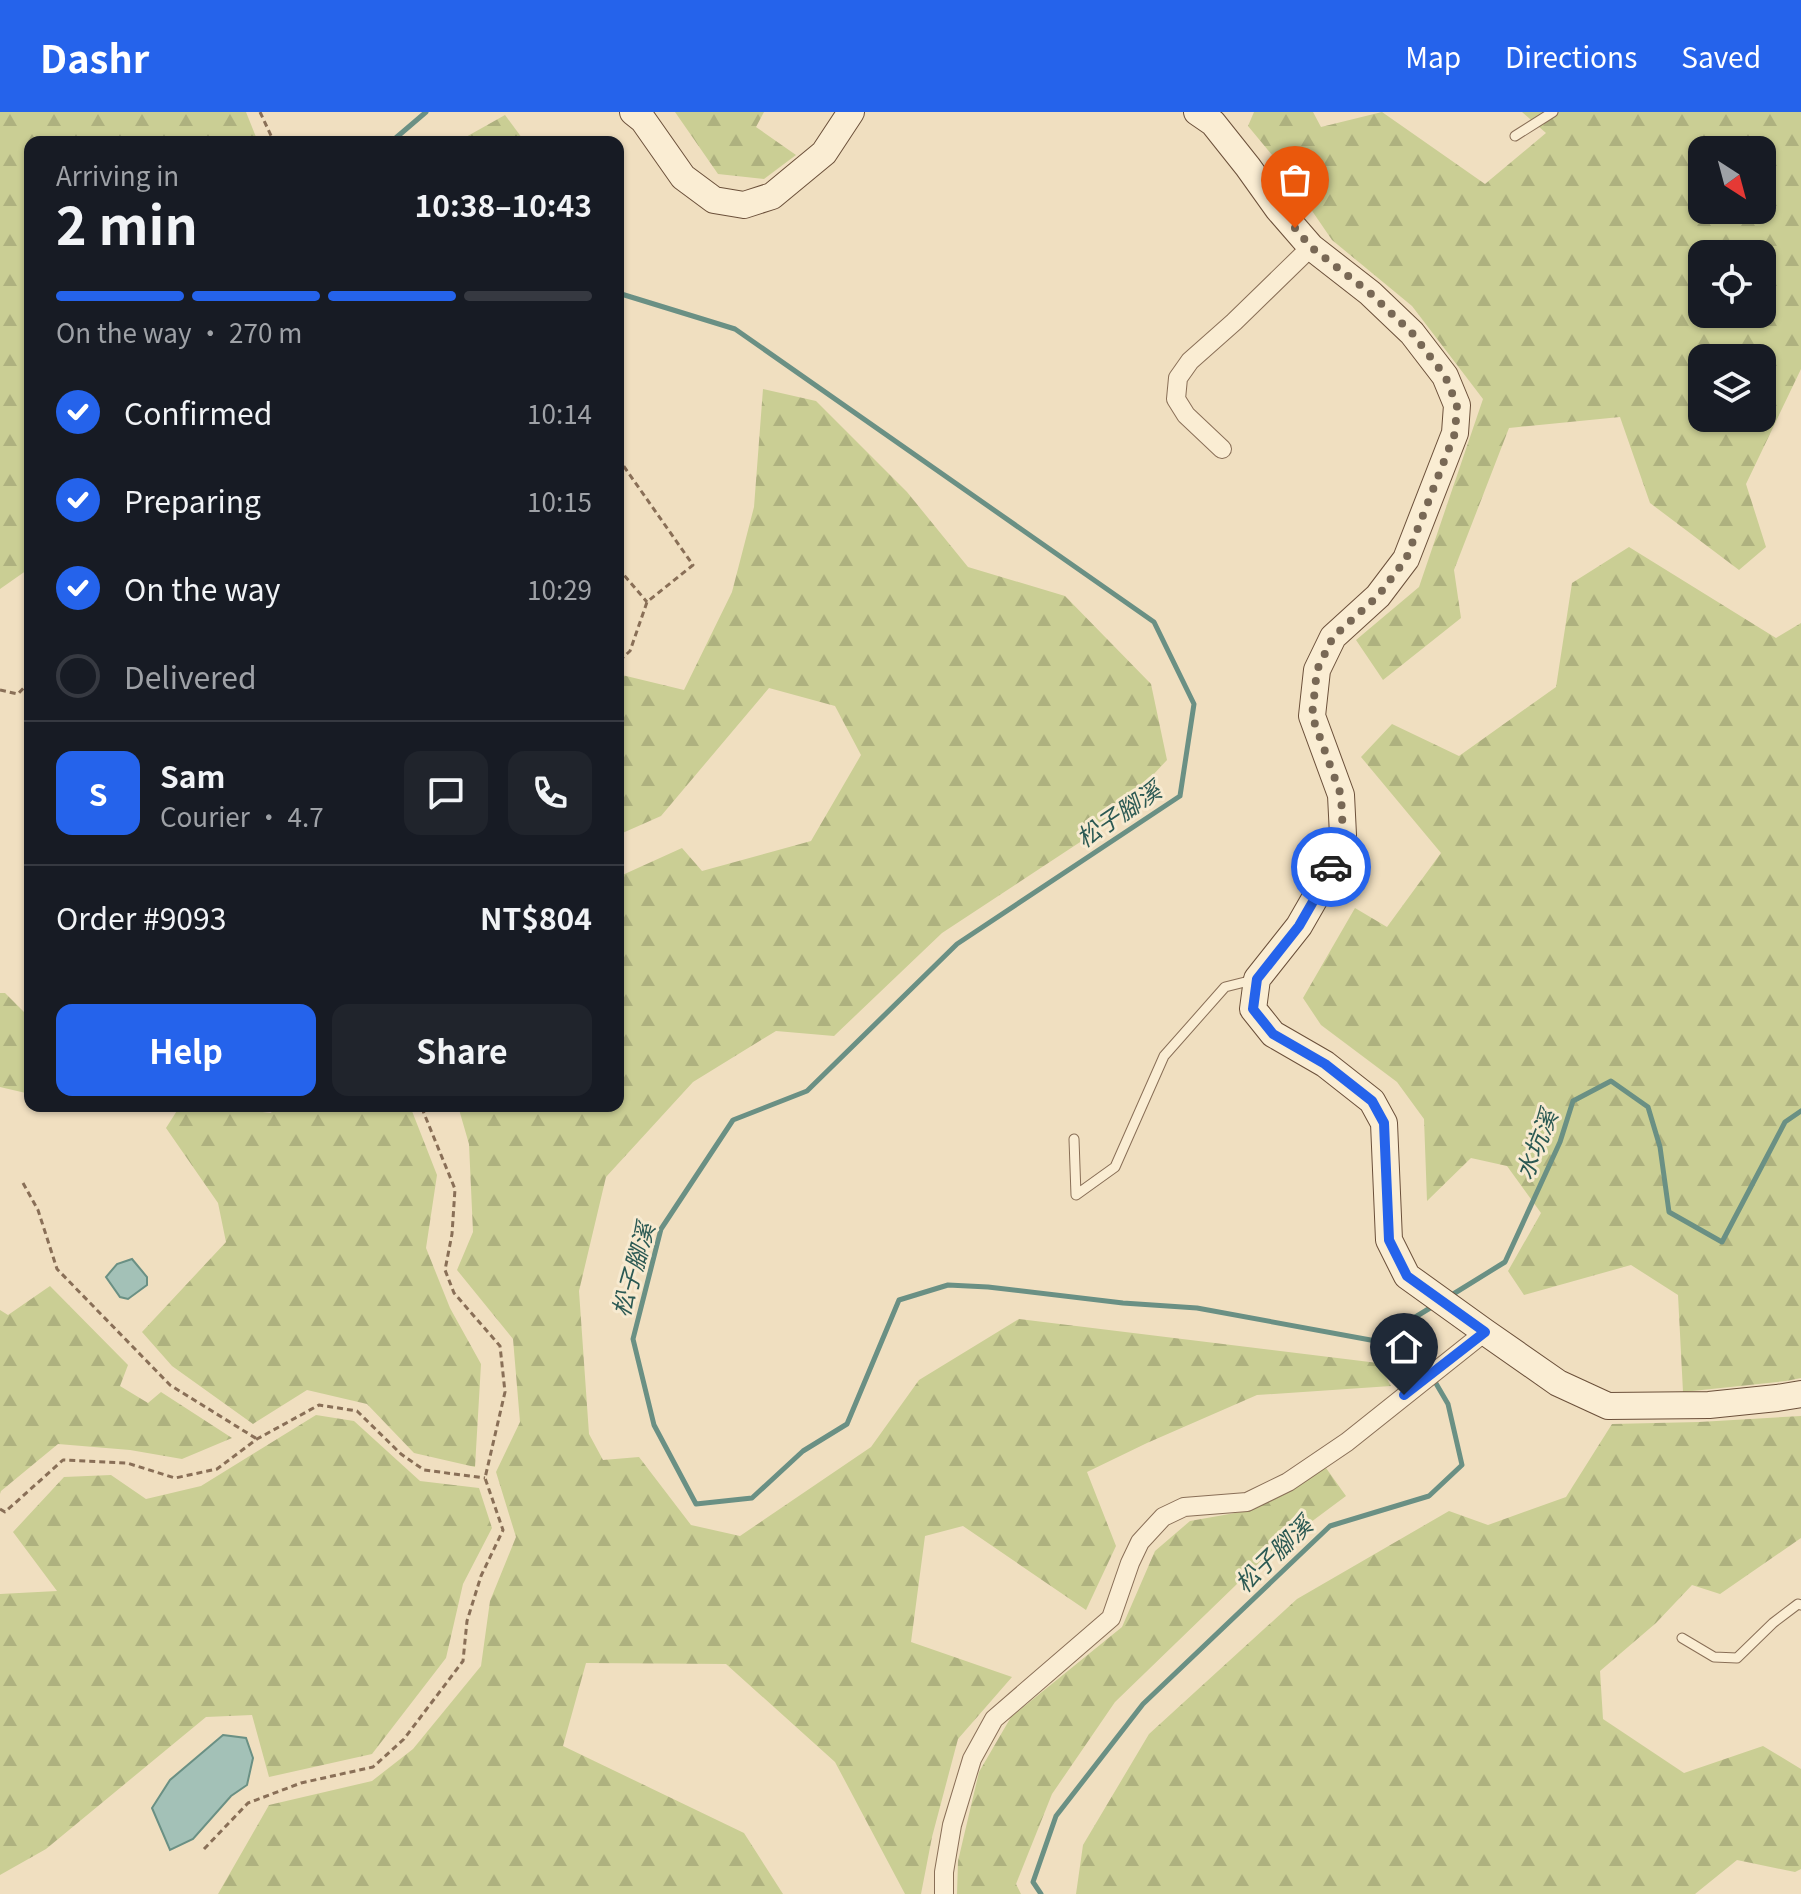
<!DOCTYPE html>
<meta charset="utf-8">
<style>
:root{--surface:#171b24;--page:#20242c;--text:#f1f3f6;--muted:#9ea1a6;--line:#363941;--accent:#2563eb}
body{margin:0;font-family:Georgia,"Noto Sans TC",serif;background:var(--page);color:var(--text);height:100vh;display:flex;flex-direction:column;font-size:30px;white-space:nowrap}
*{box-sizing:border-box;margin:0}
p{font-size:26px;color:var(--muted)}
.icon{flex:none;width:44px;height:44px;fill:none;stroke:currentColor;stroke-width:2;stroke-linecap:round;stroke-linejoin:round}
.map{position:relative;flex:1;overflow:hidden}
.details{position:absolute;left:24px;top:24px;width:600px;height:976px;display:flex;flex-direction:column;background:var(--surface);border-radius:16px;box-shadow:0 2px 6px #0004}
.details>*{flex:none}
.needle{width:52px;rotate:144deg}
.fabs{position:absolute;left:1688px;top:24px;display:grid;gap:16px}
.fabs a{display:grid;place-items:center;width:88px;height:88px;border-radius:16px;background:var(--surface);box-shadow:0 2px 6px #0004;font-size:40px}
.pin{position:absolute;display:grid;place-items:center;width:68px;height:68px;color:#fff;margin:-82px -34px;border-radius:50% 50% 50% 0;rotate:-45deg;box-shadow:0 0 8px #0007}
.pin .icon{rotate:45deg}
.courier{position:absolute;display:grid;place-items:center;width:80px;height:80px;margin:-40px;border:6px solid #2563eb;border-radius:50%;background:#fff;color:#222;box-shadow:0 2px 10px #0007}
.headline em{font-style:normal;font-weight:700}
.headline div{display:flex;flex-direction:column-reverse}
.headline{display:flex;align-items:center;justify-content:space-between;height:136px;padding:0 32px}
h1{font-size:52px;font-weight:700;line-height:60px}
.bar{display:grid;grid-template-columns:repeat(4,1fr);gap:12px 8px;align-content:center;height:96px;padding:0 32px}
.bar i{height:10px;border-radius:6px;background:var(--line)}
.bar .selected{background:var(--accent)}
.bar p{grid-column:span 4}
.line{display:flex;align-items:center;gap:20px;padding:0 32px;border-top:2px solid var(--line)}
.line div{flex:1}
.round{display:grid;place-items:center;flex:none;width:84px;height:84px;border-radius:16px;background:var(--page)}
ol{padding:0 32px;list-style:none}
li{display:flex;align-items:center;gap:24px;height:88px}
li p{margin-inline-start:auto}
li .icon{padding:8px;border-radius:50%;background:var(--accent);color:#fff;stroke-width:4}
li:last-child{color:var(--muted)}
li i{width:44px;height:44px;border:4px solid var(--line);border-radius:50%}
.cta{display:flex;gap:16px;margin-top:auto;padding:16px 32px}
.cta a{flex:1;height:92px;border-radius:16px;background:var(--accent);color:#fff;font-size:32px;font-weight:700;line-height:92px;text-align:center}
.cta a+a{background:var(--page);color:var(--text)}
header{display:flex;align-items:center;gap:48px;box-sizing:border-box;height:112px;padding:0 40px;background:var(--accent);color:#fff}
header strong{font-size:38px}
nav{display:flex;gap:44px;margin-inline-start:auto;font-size:28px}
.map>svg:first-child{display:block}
.forest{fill:url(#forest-firs);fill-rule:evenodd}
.water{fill:#a3c1b7;stroke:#6a9084;stroke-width:2}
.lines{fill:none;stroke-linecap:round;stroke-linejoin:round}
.stream{stroke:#6a9084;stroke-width:5}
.lane-casing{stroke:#896f57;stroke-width:11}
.street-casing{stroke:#896f57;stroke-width:20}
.secondary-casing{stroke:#6b503a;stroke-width:28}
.path{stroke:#896f57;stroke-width:3;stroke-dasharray:6 4;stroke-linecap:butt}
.lane{stroke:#faedd3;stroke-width:9}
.street{stroke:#faedd3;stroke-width:18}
.secondary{stroke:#faedd3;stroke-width:26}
.done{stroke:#786855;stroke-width:8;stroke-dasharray:0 14.4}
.route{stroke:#2563eb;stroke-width:10}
.labels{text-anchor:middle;stroke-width:6;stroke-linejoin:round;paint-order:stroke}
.water-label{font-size:24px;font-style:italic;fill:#2b5953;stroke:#f7ead0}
</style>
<header>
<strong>Dashr</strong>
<nav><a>Map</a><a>Directions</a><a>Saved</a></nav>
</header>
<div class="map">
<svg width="1801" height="1782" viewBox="0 0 1801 1782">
<defs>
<pattern id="forest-firs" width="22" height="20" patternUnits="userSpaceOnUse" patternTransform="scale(2)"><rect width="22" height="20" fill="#cace94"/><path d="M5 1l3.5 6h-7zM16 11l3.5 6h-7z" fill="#aeb17f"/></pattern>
</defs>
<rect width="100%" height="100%" fill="#f0dfc0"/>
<!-- forest -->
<g class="forest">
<path d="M0,0H246L258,30H30V456L0,477Z"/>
<path d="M675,0H764L756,15L796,43L764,67L718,62Z"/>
<path d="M1254,0H1313L1321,15L1382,0L1485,72L1546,21L1522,0H1801V257L1746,372L1766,435L1739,458L1650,391L1620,305L1509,316L1454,458L1461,506L1383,568L1356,528L1419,475L1483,287L1412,194L1332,128L1282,55L1248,14ZM1702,38H1762V98H1702ZM1702,142H1762V202H1702ZM1702,246H1762V306H1702Z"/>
<path d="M505,3L525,30H457Z"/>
<path d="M763,277L816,289L907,380L968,455L1065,484L1151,572L1167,648L1106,713L942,821L834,924L776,919L693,970L606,1065L579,1179L589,1322L603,1348L639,1345L691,1413L740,1424L871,1335L919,1268L1019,1207L1378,1251L1391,1274L1257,1283L1147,1331L1087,1360L1116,1434L1086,1498L963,1414L925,1424L911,1530L1012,1565L958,1627L932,1725L921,1782H905L835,1650L726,1552L586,1551L563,1634L744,1721L783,1782H218L269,1693L372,1669L413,1637L481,1554L490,1489L516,1425L496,1360L520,1310L513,1227L457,1158L473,1120L469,1032L458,994H618V765L682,736L702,759L811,729L861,643L835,594L769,576L661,704L618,723V560L622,563L684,578L732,480L754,395Z"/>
<path d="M1629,435L1776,526L1801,511V1266L1786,1269L1683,1280L1678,1183L1631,1153L1524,1183L1508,1159L1541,1101L1507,1054L1471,1046L1427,1089L1424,1007L1397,970L1321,913L1303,886L1355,796L1387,815L1441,741L1361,645L1392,612L1459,644L1556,575L1572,471Z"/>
<path d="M0,881H5L30,906V982L0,975Z"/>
<path d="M180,994H212L271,1001L275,994H410L437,1063L426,1136L450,1196L481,1252L475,1355L414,1341L367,1292L307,1278L253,1312L172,1254L142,1220L226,1130L218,1091L166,1016Z"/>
<path d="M50,1174L128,1253L120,1274L148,1291L161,1280L232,1326L182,1347L130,1338L58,1332L1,1379L0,1382V1198L8,1203Z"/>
<path d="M316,1303L354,1309L420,1369L479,1376L492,1416L463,1472L446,1546L372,1642L269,1665L252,1603L206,1605L46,1737L0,1763V1482L57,1479L13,1420L64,1365L111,1363L146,1387L201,1374Z"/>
<path d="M1801,1304V1426L1720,1482L1692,1473L1656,1511L1600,1559L1603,1607L1684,1661L1763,1634L1801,1657V1757L1795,1760L1737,1748L1695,1782H1076L1083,1733L1149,1622L1297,1487L1449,1399L1488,1413L1566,1385L1612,1312L1699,1310Z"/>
<path d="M1326,1356L1346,1384L1268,1442L1115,1590L1052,1682L1016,1772L1021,1782H957L958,1749L979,1660L1011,1605L1122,1515L1155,1439L1190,1409L1252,1398Z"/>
</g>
<!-- water -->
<g class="water">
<path d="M132,1147L147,1165V1173L128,1187L120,1185L106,1165L117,1152Z"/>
<path d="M223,1623L246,1626L253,1646L247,1673L231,1684L193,1727L170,1738L152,1696L170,1668Z"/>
</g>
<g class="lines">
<!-- stream -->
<g class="stream">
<path d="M391,30L426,0"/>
<path d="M618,181L735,217L1154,510L1194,592L1180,684L957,832L807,979L733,1008L661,1117L633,1227L654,1313L696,1392L752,1386L803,1339L847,1312L899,1188L948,1173L988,1175L1123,1191L1197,1196L1376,1229L1417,1239L1429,1260"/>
<path d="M1450,1184L1505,1150L1560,1030L1573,989L1611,969L1648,995L1660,1035L1669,1100L1722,1130L1785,1010L1801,999"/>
<path d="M1376,1229L1435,1193"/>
<path d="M1041,1782L1033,1770L1056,1704L1143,1592L1330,1414L1429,1384L1462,1353L1448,1292L1434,1268"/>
</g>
<defs>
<g id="lane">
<path d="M1515,24L1553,0"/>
<path d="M1074,1027L1076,1083L1115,1055L1164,944L1225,875L1253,868"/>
<path d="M1682,1526L1714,1545L1737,1546L1773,1511L1798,1492L1801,1493"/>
</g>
<g id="street">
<path d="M1222,337L1186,303L1176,287L1178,266L1190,249L1234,210L1311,135"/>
<path d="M944,1782V1760L952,1713L972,1647L994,1607L1111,1506L1130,1451L1140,1430L1163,1405L1184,1395L1247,1390L1288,1370L1347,1330L1485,1220"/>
</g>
<g id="secondary">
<path d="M633,0L643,8L683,65L714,88L744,93L772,84L824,41L851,0"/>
<path d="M1197,0L1213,11L1248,55L1278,97L1311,135L1370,181L1412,221L1445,264L1457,293L1455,321L1406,447L1378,484L1333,525L1317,558L1312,604L1341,683L1343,723L1326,767L1299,814L1257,867L1253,897L1273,922L1325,952L1372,989L1384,1011L1389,1128L1407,1164L1485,1220L1558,1271L1608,1294L1709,1293L1777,1286L1801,1282"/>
</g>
</defs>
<!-- lane casing -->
<use href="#lane" class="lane-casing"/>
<!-- street casing -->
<use href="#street" class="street-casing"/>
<!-- secondary casing -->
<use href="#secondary" class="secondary-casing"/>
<!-- path -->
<g class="path">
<path d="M260,0L274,30"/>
<path d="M618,346L693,453L647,490L630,539L618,550"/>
<path d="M618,456L647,490"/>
<path d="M0,578L18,582L30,569"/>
<path d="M23,1071L38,1098L57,1157L170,1273L257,1327"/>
<path d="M0,1397L5,1400L63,1348L127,1351L175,1366L217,1357L257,1327L319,1293L357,1299L401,1342L424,1358L485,1366"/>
<path d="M204,1737L248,1691L301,1671L373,1655L404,1627L463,1549L467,1509L481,1464L503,1418L485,1366L505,1280L500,1234L454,1181L445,1158L452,1122L455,1077L421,994"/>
</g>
<!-- lane -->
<use href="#lane" class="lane"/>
<!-- street -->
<use href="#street" class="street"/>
<!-- secondary -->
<use href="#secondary" class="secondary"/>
</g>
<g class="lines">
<!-- done -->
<path class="done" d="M1295,116L1311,135L1370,181L1412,221L1445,264L1457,293L1455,321L1406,447L1378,484L1333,525L1317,558L1312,604L1341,683L1343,723L1331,755"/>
<!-- route -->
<path class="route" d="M1331,755L1326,767L1299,814L1257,867L1253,897L1273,922L1325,952L1372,989L1384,1011L1389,1128L1407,1164L1485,1220L1404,1283"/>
</g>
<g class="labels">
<!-- water labels -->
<g class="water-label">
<text transform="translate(1119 703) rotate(-34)" y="8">松子腳溪</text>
<text transform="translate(1537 1033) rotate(-68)" y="8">水坑溪</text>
<text transform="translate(634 1158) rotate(-74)" y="8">松子腳溪</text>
<text transform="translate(1274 1443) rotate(-44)" y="8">松子腳溪</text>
</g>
</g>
</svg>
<div class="fabs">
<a><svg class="needle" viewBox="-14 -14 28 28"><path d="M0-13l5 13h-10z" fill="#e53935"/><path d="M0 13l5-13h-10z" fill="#9ea1a6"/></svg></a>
<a><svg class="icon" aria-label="locate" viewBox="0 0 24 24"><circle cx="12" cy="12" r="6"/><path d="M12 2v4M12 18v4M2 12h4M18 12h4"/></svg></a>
<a><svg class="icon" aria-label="layers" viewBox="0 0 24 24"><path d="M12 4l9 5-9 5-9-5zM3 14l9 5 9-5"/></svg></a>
</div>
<div class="pin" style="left:1295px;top:116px;background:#ea580c"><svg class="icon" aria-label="bag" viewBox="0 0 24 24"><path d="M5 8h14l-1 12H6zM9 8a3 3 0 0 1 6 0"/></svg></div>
<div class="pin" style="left:1404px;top:1283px;background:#1f2937"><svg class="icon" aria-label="home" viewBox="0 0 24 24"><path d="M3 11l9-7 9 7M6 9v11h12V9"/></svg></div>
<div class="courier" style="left:1331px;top:755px"><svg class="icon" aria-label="car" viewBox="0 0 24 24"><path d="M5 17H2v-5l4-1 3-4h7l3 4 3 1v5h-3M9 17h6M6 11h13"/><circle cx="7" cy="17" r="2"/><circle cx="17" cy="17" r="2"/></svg></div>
<section class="details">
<div class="headline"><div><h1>2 min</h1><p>Arriving in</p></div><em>10:38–10:43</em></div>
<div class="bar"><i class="selected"></i><i class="selected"></i><i class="selected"></i><i></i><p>On the way · 270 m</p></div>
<ol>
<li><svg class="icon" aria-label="check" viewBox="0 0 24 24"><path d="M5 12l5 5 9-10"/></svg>Confirmed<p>10:14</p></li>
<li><svg class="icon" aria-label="check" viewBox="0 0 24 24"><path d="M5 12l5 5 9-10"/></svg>Preparing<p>10:15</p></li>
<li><svg class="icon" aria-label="check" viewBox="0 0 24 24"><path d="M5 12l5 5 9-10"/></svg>On the way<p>10:29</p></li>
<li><i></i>Delivered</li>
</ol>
<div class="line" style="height:144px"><b class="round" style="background:var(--accent);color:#fff">S</b><div><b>Sam</b><p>Courier · 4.7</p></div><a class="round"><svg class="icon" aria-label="chat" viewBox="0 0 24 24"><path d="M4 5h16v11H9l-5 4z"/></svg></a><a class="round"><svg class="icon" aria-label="phone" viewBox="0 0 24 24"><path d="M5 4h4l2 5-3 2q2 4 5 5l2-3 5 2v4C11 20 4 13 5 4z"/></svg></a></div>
<div class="line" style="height:104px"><div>Order #9093</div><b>NT$804</b></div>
<div class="cta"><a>Help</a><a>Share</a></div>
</section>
</div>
